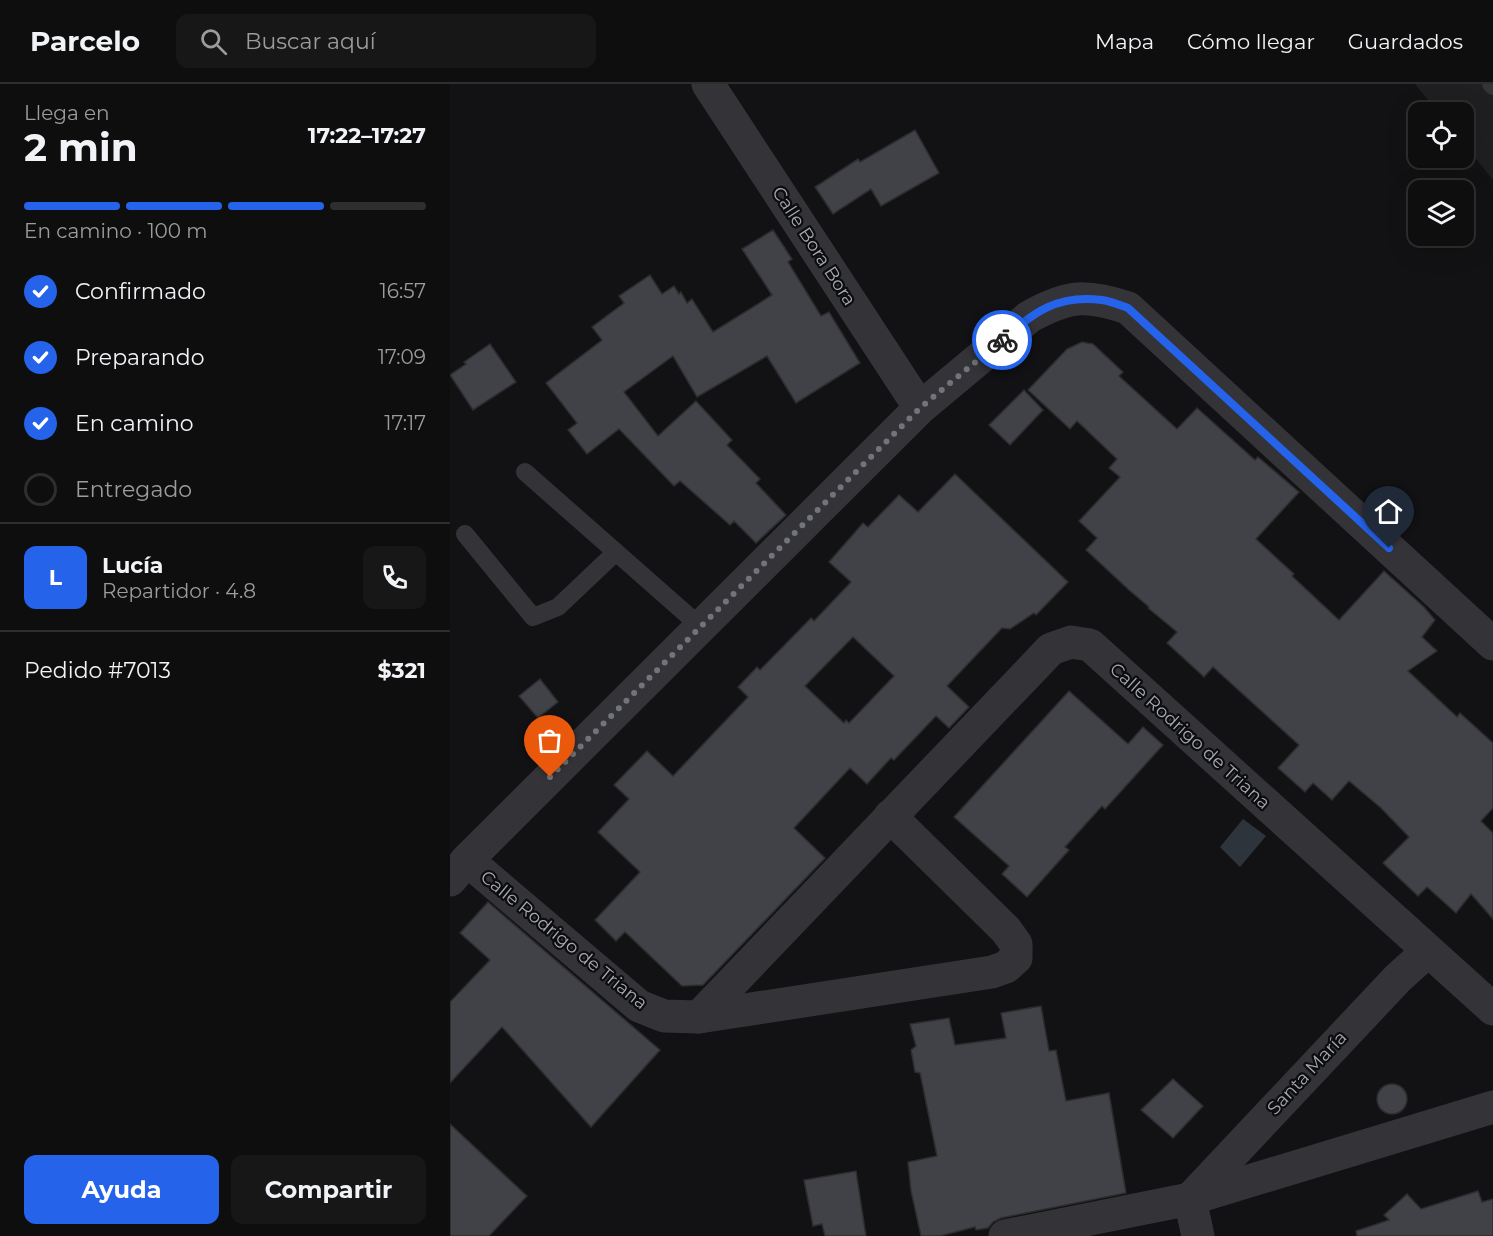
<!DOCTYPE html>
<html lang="es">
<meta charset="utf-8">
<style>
:root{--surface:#0e0e0f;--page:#171718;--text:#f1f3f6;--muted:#9b9c9e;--line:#2e2e2f;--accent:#2563eb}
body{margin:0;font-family:Montserrat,sans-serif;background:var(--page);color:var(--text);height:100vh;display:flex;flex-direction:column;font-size:22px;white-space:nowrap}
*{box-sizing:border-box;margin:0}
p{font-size:20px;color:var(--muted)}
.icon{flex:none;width:33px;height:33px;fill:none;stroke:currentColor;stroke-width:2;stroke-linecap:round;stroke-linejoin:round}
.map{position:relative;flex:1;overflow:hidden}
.sheet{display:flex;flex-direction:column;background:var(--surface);width:450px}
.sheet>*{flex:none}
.controls{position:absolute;left:958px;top:18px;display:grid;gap:12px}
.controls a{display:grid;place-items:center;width:66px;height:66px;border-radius:12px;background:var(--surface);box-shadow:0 6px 24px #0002,0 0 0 2px var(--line);font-size:30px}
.pin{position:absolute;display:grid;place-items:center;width:51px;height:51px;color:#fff;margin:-62px -26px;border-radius:50% 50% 50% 0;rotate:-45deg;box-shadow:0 0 6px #0007}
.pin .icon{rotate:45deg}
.courier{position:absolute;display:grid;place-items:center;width:60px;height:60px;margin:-30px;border:4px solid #2563eb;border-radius:50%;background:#fff;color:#222;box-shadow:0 2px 8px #0007}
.overview em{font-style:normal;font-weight:700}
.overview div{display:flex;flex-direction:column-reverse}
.overview{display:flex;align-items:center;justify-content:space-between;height:102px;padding:0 24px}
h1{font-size:39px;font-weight:700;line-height:45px}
.bar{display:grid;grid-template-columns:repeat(4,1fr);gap:9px 6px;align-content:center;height:72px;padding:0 24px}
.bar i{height:8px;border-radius:4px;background:var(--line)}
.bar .active{background:var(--accent)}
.bar p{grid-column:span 4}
.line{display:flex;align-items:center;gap:15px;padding:0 24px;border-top:2px solid var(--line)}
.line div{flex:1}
.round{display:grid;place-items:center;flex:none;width:63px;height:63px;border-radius:12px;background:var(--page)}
ol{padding:0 24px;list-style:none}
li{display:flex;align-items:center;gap:18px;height:66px}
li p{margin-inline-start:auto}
li .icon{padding:6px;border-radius:50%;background:var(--accent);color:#fff;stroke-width:4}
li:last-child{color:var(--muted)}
li i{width:33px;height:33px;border:3px solid var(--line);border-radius:50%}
.primary-button{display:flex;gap:12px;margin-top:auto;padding:12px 24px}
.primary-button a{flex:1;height:69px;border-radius:12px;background:var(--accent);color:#fff;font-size:24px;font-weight:700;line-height:69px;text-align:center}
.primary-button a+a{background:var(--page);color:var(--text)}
header{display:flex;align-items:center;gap:36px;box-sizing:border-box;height:84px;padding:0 30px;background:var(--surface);border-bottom:2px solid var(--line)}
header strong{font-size:28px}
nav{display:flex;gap:33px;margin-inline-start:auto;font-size:21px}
.search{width:420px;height:54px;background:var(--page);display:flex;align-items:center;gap:15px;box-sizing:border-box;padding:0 21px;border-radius:12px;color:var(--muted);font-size:22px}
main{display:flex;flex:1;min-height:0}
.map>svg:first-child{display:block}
.built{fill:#1f1e20}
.water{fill:#2d343b}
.building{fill:#414247;stroke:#2d2d2f;stroke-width:1.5;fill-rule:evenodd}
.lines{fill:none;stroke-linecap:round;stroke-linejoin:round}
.service{stroke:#343438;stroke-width:18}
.minor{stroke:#343438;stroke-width:33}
.done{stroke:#72747b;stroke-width:6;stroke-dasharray:0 10.8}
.route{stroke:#2563eb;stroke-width:8}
.labels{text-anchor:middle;stroke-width:4.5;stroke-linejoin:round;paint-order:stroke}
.street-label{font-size:18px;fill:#a5a9b3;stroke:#0d0d0f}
</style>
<header>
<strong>Parcelo</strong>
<div class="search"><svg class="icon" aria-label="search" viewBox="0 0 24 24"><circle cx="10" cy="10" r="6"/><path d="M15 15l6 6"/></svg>Buscar aquí</div>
<nav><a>Mapa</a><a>Cómo llegar</a><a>Guardados</a></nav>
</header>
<main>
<section class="sheet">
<div class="overview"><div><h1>2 min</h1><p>Llega en</p></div><em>17:22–17:27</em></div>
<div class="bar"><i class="active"></i><i class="active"></i><i class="active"></i><i></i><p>En camino · 100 m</p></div>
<ol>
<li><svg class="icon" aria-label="check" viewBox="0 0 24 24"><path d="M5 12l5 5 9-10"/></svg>Confirmado<p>16:57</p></li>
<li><svg class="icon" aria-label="check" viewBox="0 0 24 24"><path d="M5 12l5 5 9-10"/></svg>Preparando<p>17:09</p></li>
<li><svg class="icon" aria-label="check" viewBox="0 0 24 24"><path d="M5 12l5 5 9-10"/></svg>En camino<p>17:17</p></li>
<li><i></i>Entregado</li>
</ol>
<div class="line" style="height:108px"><b class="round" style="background:var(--accent);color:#fff">L</b><div><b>Lucía</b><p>Repartidor · 4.8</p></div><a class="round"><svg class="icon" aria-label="phone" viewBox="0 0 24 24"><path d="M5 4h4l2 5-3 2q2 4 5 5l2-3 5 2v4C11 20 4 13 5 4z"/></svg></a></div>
<div class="line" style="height:78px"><div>Pedido #7013</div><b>$321</b></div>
<div class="primary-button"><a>Ayuda</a><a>Compartir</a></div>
</section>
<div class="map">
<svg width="1043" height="1152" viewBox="0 0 1043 1152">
<rect width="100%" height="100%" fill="#121214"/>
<!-- built -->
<path class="built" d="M965,0H1043V96L1014,60V28H988Z"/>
<!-- water -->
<path class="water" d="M793,735L816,752L790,783L770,763Z"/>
<!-- building -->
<g class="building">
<path d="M465,46L489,89L431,122L421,105L383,130L365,103L408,75L410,78Z"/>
<path d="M323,146L342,175L338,178L371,232L379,228L410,279L346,319L317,272L247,313L223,272L174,308L208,352L246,317L282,356L277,361L310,395L306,399L336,431L306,459L284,437L280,441L230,397L224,402L169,345L137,370L118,346L127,339L96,299L152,256L142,243L174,219L169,212L200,191L212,210L224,202L229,210L231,208L237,219L242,215L263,248L322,211L292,165Z"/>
<path d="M632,258L643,260L673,288L669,292L727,345L747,324L805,376L808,373L849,408L806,455L844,490L842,492L889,536L934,487L974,523L985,536L972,553L987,567L958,587L1007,633L1010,629L1043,659V724L1031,737L1043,749V835L1021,810L1006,829L977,803L968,812L933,779L959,753L931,724L899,697L882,716L863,699L855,708L828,684L849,661L763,583L754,593L717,559L727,548L698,524L699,523L679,506L636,466L647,454L629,437L670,393L659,384L667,375L627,337L620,345L578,306L617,265Z"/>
<path d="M40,260L66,298L23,326L0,291L16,280L14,278Z"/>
<path d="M574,306L593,326L560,361L539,341Z"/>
<path d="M505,390L618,498L586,531L584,529L560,545L552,544L497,602L519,623L499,644L486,632L444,676L441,674L417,700L400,684L344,744L375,774L253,901L232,902L175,848L166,857L145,836L190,788L148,748L179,715L164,701L197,667L223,692L298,613L288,603L307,583L310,586L361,534L364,537L401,498L379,478L413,439L418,443L449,411L468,428ZM403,553L444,592L399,639L396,636L394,639L355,602Z"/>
<path d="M90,595L108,618L88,634L69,612Z"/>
<path d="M619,607L678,660L693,643L713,661L655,725L652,722L615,763L619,766L577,813L552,790L559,782L504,733Z"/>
<path d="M38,818L210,966L141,1043L52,943L0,999V918L40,876L10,849Z"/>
<path d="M591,922L599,967L606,966L616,1017L659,1009L676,1109L551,1134L543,1138L538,1144L526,1146L525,1143L490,1152H471L461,1107L458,1078L487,1072L470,989L465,988L461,966L466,962L460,940L499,934L505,961L556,954L551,929Z"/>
<path d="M723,995L753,1022L723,1054L691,1026Z"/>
<circle cx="942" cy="1015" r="15"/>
<path d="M0,1040L77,1112L39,1152H0Z"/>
<path d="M406,1087L416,1152H375L372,1140L363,1142L354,1096Z"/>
<path d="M1028,1107L1032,1118L1043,1115V1152H907L906,1147L939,1136L934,1131L957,1110L971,1125Z"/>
</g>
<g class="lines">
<!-- service -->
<g class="service">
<path d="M1041,0L1043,2"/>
<path d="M75,388L251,543"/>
<path d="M15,450L83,533L108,523L166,468"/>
</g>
<!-- minor -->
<g class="minor">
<path d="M258,0L470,324"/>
<path d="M17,776L189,922L214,932L249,933L542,888L556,883L566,874V860L556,846L440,732"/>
<path d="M0,796L17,776L470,324L579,233C618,211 636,210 678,224L1043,560"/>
<path d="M249,933L601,565L621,558L640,561L1043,925"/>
<path d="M555,1152L740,1115L1043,1023"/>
<path d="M748,1152L740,1115L948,894L978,867"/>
</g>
</g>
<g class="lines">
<!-- done -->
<path class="done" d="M100,693L470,324L552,256"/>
<!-- route -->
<path class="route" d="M552,256C584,229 606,210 652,216C660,217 670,221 678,224L939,464"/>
</g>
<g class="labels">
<!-- street labels -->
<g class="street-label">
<text transform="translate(364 162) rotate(57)" y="6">Calle Bora Bora</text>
<text transform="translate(740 652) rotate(42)" y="6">Calle Rodrigo de Triana</text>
<text transform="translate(114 856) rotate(39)" y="6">Calle Rodrigo de Triana</text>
<text transform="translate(857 989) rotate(-47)" y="6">Santa María</text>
</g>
</g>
</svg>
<div class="controls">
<a><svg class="icon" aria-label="locate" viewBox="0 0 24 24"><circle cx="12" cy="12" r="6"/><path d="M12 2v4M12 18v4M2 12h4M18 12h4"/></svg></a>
<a><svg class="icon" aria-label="layers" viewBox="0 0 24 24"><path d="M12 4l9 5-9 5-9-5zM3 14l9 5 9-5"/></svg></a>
</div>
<div class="pin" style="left:100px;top:693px;background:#ea580c"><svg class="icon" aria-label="bag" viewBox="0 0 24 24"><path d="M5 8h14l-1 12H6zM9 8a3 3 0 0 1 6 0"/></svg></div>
<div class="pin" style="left:939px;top:464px;background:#1f2937"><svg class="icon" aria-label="home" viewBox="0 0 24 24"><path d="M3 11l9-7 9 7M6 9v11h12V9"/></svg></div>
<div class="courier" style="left:552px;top:256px"><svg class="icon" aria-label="bike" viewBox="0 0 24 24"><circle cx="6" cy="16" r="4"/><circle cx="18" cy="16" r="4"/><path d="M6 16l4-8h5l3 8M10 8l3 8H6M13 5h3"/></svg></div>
</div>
</main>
